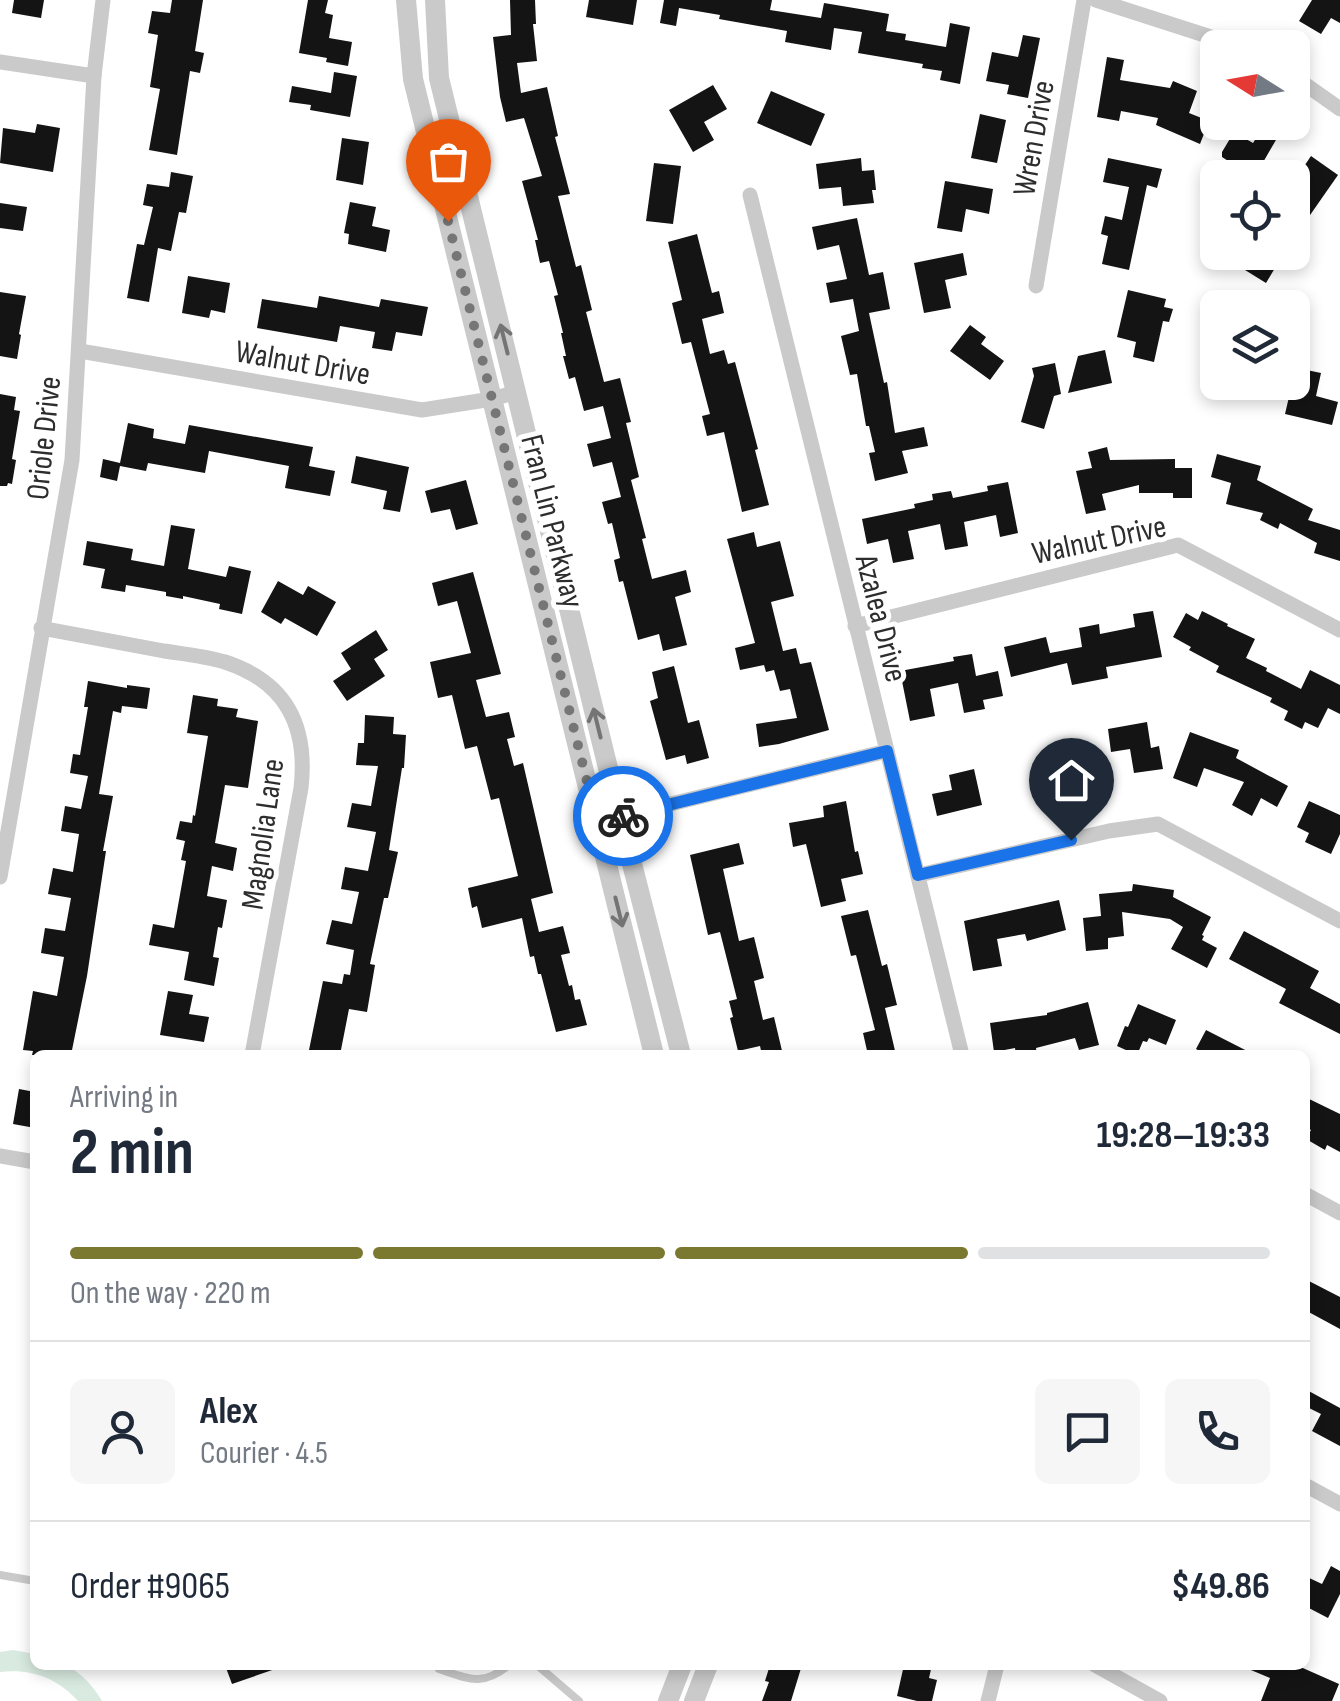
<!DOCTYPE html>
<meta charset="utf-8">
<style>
:root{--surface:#fff;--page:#f6f6f7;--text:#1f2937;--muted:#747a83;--line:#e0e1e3;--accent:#7b7830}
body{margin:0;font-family:"Sofia Sans Condensed",sans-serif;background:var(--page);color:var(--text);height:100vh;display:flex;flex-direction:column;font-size:38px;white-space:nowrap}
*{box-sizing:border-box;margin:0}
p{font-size:32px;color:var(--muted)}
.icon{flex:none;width:55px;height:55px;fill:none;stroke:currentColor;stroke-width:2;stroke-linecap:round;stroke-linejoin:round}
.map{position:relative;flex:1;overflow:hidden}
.drawer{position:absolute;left:30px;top:1050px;width:1280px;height:620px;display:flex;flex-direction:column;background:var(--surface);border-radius:15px;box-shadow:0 5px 15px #0003}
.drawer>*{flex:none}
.needle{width:65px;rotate:281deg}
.fabs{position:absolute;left:1200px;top:30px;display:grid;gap:20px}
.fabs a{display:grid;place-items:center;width:110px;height:110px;border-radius:15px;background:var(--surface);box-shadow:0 5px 15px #0003;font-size:50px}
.pin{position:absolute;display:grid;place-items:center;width:85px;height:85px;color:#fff;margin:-102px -42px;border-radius:50% 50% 50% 0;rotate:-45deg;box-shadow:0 0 10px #0007}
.pin .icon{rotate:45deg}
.courier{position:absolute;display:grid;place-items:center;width:100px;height:100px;margin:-50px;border:8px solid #1a73e8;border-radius:50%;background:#fff;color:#222;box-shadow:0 2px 12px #0007}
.headline em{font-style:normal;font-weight:700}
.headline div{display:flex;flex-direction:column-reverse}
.headline{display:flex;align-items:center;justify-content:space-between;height:170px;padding:0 40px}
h1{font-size:65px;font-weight:700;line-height:75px}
.bar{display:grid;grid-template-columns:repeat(4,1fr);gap:15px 10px;align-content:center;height:120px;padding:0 40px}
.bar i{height:12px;border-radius:8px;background:var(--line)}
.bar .on{background:var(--accent)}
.bar p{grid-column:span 4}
.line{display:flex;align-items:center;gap:25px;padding:0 40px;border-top:2px solid var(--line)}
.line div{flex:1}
.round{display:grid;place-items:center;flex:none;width:105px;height:105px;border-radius:15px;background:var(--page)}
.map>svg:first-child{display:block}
.green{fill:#d9ebe1}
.building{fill:#141414}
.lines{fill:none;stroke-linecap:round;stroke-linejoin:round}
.service{stroke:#cacaca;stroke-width:8}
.minor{stroke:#cacaca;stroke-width:15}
.tertiary{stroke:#cacaca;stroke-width:20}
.oneway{stroke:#747474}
.done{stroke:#767676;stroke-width:10;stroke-dasharray:0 18}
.route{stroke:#1a73e8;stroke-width:12}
.labels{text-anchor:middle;stroke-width:10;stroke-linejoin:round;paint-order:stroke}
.street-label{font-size:32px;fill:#2d2d2d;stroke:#fff}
</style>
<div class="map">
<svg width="1340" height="1701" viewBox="0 0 1340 1701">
<rect width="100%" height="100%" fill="#fff"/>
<!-- green -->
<path class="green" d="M13,1650L35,1654V1665C43,1665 54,1663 62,1665C79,1669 94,1687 102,1701H78C58,1678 30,1668 0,1672V1652Z"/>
<!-- building -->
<g class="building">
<path d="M14,0H44L41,18L12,13Z"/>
<path d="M172,0H203L195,51L204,53L200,73L190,71L177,155L149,150L160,89L150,87L158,35L148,33L152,11L170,13Z"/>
<path d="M308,0H328L325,13L333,15L329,38L352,42L348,66L326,62L327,58L299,53Z"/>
<path d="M510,0H535L536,24H533L537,61L517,63L521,93L547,87L558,136L555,137L570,194L558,196L576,267L581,265L592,310L586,312L604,382L620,378L631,422L626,423L639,477L631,480L646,538L642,539L652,579L686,570L691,592L675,597L687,645L663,651L659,634L638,640L623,581L619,582L614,560L620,558L612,523L608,524L602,502L621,497L612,462L593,467L587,444L611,438L603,406L584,411L575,377L569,379L563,356H566L561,333H563L554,296L558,295L549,261L540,263L535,240H538L522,181L542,176L524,118L506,122L500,97L493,37L511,35Z"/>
<path d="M589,0H637L633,25L586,17Z"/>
<path d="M664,0H772L770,10L821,18L824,3L866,10L889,14L886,31L906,34L905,40L946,47L950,23L970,27L960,84L940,80L942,71L922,68L923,64L858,53L862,32L834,28L831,50L785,42L787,31L719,19L720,15L679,8L676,26L660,23Z"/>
<path d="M1312,0H1340V23L1331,18L1321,34L1299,21Z"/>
<path d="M1023,35L1040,38L1028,98L1007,94L1009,85L986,81L992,52L1018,57Z"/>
<path d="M1107,57L1124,60L1120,80L1170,88L1173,81L1197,91L1189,113L1209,121L1200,144L1156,125L1158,118L1121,111L1119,121L1097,117Z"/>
<path d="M334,72L357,76L350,117L310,110L311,105L289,102L292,86L331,93Z"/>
<path d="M713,85L727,109L704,122L714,140L693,152L669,110Z"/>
<path d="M771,91L825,114L811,146L757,123Z"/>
<path d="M980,114L1006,120L997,163L971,158Z"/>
<path d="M37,124L60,128L53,172L0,163L3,128L35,133Z"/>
<path d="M1265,124L1280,133L1254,178H1241L1232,172L1236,166L1222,157V152L1234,132L1253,143Z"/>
<path d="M342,138L369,142L363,185L336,180Z"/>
<path d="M1311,156L1338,175L1301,228L1292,222V184Z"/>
<path d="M861,158L862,171L874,170L876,190H872L874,203L843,206L841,187L819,189L816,164Z"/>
<path d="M1108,158L1162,169L1157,188L1147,185L1129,270L1102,264L1108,236L1101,234L1105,216L1122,220L1129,187L1103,182Z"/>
<path d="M654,163L681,166L673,224L646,221Z"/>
<path d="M171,172L193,176L186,213L179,212L171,251L158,248L149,302L127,298L137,244L144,245L153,207L143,205L147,184L169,187Z"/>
<path d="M945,181L993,189L989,214L966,209L962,232L937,228Z"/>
<path d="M350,202L376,207L372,226L390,230L386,252L348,244L349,234L344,233Z"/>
<path d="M0,203L27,207L23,231L0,228Z"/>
<path d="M857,218L869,275L883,272L890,309L869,313L884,383L887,382L895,433L924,427L928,446L902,451L908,473L875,481L869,453L875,452L869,426H866L857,374L850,375L841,336L859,331L853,299L830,303L826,283L847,279L839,245L817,250L812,227Z"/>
<path d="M697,234L712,293L719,291L724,313L702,319L710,354L724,350L728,364L735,362L758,449L755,450L769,505L742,512L724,432L707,436L702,416L710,414L691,342L682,344L672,303L682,300L668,242Z"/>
<path d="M1216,252H1249L1275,268L1266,283Z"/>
<path d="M963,253L967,275L945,280L951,308L924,313L914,263Z"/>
<path d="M188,276L230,283L225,313L211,310L209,318L182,313Z"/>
<path d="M1128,290L1166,299L1164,307L1173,309L1169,322L1163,321L1154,362L1133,357L1136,342L1117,337Z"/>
<path d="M0,292L26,296L19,334L21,335L17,359L0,356Z"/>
<path d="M319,296L379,307L381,299L428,307L422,336L396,332L392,351L372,348L375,332L340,326L337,342L257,328L262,299L317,308Z"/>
<path d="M970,325L986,337L981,344L1004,361L990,380L950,351Z"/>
<path d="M1105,350L1112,383L1068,393L1078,356Z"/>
<path d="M1055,363L1061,394L1054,396L1044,429L1021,422L1034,376L1032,368Z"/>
<path d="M1297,368L1321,373L1316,396L1338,402L1332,425L1285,414L1292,384V374L1296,375Z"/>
<path d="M0,394L16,397L14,410L20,411L12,459L16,460L12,484L8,483L7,486H0Z"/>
<path d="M128,423L154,429L153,438L185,444L189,425L313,447L309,466L335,471L330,496L285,488L289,466L209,451L205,473L148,463L146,471L120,466L117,481L100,477L103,459L120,463Z"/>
<path d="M1107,447L1110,460L1175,459V468H1192V498H1173V493H1139V485L1102,494L1106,510L1086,514L1076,471L1092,468L1088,452Z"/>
<path d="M1217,454L1261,466L1257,480L1313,509L1308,520L1340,530V561L1314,553L1317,543L1280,523L1278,529L1260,520L1263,513L1226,504L1231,483L1211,477Z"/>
<path d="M356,456L409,467L400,512L383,509L387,491L351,483Z"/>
<path d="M466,480L478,524L456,530L450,509L431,513L425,491Z"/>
<path d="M1008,482L1018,533L1000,537L996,515L964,522L968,546L945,550L940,524L908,531L914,559L893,563L888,539L867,544L862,519L915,508L914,504L933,500L932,494L951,491L953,498L988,491L987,486Z"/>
<path d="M171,525L195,529L188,569L226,577L229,566L251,571L242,614L219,609L220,604L183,596V599L166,596V592L126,585L125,592L101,588L105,569L83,565L87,541L133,549L131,560L164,566Z"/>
<path d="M754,532L757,547L780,541L794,596L771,602L783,651L796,648L800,664L811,662L829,730L779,744L759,747L756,724L797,718L790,689L780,691L774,670L766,672L764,665L740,670L735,648L755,643L727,539Z"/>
<path d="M473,572L501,674L476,680L486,717L509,712L515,737L507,739L514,766L523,763L553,893L531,899L539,932L563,926L570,953L561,955L569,986L572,985L575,1000L580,999L587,1025L556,1032L541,974H538L534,956L530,957L522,918L482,928L477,906L472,908L468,888L518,876L499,798L491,800L477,746L465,749L452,695L438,698L430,662L471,653L457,601L438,606L432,583Z"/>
<path d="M278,581L303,595L308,586L336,602L317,636L285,618L281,624L261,612Z"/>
<path d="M1153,611L1162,657L1106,667L1108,678L1072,685L1067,663L1011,677L1004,647L1046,637L1050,653L1082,647L1079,628L1099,624L1100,634L1135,627L1133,614Z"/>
<path d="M1202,611L1228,624L1227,626L1255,639L1246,658L1267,668L1266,671L1301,689L1310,670L1340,685V714L1328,708L1318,728L1305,722L1302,729L1284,720L1288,711L1270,702L1272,698L1216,672L1219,666L1189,650L1191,647L1173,637L1186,613L1198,620Z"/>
<path d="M376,630L388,650L374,659L385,676L347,701L333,681L351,669L341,653Z"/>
<path d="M972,654L976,676L998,671L1003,696L983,700L985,709L964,713L958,683L930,689L935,716L910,721L900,671L954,661L953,657Z"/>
<path d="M674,666L688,723L699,720L709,758L687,764L685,755L666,760L650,701L658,698L652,672Z"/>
<path d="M88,681L127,688V685L150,688L147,709L122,706L121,713L113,711L99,794L113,796L103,851H106L87,976L71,1055H32L33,1051L23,1050L33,991L57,996L64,957L41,953L45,928L65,931L71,898L48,894L53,868L73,872L79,834L61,831L65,806L81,809L88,776L70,773L73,754L80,755L88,707H84Z"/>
<path d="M193,695L218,699L217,706L238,709L236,717L258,721L248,788L225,785L215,843L237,848L233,871L212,866L207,896L227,900L222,928L218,927L213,957L219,958L214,986L184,980L189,952L149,945L153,924L174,928L186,861L181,860L185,841L176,839L180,821L192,823L193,815L195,816L208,736L187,733Z"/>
<path d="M365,715L394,717L393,734L406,735L404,768H402L389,850L398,852L388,898H384L370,964L375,965L367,1012L349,1009L340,1055H308L323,981L342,984L344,974L350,975L354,950L326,944L332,920L352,924L359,892L341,889L345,867L368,871L376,832L347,827L352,803L371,806L378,766L356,765L358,743H364Z"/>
<path d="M1147,722L1151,748L1159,746L1163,769L1134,773L1130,749L1111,752L1108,729Z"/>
<path d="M1190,732L1239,750L1236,758L1288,786L1277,807L1261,798L1252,816L1232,805L1244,782L1204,768L1197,787L1173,778Z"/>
<path d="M1087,744L1095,780L1053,789L1046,756Z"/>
<path d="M974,769L982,805L937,816L932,794L952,790L949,775Z"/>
<path d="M846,801L855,852L858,851L863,874L841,879L846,901L821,907L806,844L793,847L789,823L824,817L823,806Z"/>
<path d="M1309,801L1340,815V834L1331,854L1305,842L1309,833L1297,827Z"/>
<path d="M739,843L744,864L723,869L739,941L754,937L764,978L754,981L763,1020L774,1017L783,1055H762L760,1046L738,1051L730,1018L733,1017L729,1001L737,999L720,932L708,935L690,855Z"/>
<path d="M1133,884L1174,890L1173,897L1211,917L1202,935L1204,936L1202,940L1217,948L1207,968L1171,949L1183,927L1170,919L1122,912L1124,936L1108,938V949L1086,951L1083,918L1101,916L1099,894L1132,891Z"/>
<path d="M1059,900L1066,930L1027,941L1025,934L997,939L1002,966L973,971L964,921Z"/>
<path d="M868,910L882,966L887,964L897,1005L885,1008L896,1055H868L863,1033L875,1030L856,955L851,956L841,916Z"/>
<path d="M1244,931L1319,971L1310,988L1340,1004V1034L1279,1003L1286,989L1229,959Z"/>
<path d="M168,991L193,995L189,1014L209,1017L204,1042L160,1035Z"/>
<path d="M1088,1002L1099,1045L1079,1050L1075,1038L1036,1048L1037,1055H1016L1015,1048L994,1052L990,1023L1047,1015V1013Z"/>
<path d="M1138,1004L1176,1020L1166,1045L1149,1038L1147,1042L1143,1041L1137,1055L1117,1046L1125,1026L1128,1027Z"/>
<path d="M1206,1030L1255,1055H1207L1196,1049Z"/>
<path d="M19,1089L35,1092V1128L13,1124Z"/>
<path d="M1305,1097L1340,1114V1152L1327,1145L1325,1150L1306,1139L1311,1130L1305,1127Z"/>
<path d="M1305,1279L1340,1297V1329L1305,1310Z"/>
<path d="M1305,1389L1340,1408V1446L1312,1431L1321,1414L1305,1406Z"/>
<path d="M1331,1566L1340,1571V1594L1328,1618L1305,1606V1576L1322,1584Z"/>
<path d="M225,1665H281V1667L232,1684Z"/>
<path d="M770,1665H802L791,1701H762L769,1682L765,1681Z"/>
<path d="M904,1665H932L929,1678L937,1680L932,1701H917L897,1696Z"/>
<path d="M1239,1665H1296L1339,1684L1332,1701H1261L1270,1678Z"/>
</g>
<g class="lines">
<!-- service -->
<g class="service">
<path d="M0,1575L35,1581"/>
<path d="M436,1665L439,1669C469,1679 482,1687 509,1665"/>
<path d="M537,1665L579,1701"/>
</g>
<!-- minor -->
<g class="minor">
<path d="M1096,0L1245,48"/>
<path d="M0,62L94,76"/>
<path d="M1292,75L1340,109"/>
<path d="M750,195L962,1055"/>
<path d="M1036,286L1084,0"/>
<path d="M80,351L422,410L492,399L517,392"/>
<path d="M855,626L1178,545L1340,630"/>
<path d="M41,628C82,636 123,643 164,651C184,654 205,656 225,662C286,682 308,726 301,788L252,1055"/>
<path d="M597,822L887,751"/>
<path d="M919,875L1109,831L1158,824L1340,921"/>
<path d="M0,877L72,460L94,76L103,0"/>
<path d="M0,1156L35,1162"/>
<path d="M1305,1194L1340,1213"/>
<path d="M1305,1485L1340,1504"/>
<path d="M1095,1665L1160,1701"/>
<path d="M988,1701L997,1665"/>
</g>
<!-- tertiary -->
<g class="tertiary">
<path d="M406,0L413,79L654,1055"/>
<path d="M435,0L439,78L620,817L681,1055"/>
<path d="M668,1701L682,1665"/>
<path d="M694,1701L708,1665"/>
</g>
</g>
<!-- one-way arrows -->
<defs><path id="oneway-shaft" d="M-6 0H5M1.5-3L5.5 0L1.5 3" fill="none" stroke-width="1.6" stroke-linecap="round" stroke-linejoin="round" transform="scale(2.5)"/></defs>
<g class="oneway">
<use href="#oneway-shaft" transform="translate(504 339) rotate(-104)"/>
<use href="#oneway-shaft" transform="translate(597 723) rotate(-104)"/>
<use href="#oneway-shaft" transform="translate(619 912) rotate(76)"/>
</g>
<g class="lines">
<!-- done -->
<path class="done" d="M448,221L597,822L623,816"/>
<!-- route -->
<path class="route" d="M623,816L887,751L918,875L1071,840"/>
</g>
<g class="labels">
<!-- street labels -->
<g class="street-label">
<text transform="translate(1033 138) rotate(-80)" y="11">Wren Drive</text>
<text transform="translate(303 362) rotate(10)" y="11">Walnut Drive</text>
<text transform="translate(43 438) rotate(-84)" y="11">Oriole Drive</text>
<text transform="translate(553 521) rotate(76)" y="11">Fran Lin Parkway</text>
<text transform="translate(1099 539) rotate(-12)" y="11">Walnut Drive</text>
<text transform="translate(882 618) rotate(76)" y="11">Azalea Drive</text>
<text transform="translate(262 834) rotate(-82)" y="11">Magnolia Lane</text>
</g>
</g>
</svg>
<div class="fabs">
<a><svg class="needle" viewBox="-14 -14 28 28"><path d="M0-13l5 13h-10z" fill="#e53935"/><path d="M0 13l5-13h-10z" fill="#747a83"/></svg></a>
<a><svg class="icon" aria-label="locate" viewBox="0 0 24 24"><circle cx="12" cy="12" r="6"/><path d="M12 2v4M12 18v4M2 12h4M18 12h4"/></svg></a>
<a><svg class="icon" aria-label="layers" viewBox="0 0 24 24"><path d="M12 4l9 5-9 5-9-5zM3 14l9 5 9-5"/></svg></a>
</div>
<div class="pin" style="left:448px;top:221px;background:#ea580c"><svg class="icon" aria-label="bag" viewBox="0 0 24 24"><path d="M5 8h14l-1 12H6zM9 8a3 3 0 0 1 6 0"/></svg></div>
<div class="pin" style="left:1071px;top:840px;background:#1f2937"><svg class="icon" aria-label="home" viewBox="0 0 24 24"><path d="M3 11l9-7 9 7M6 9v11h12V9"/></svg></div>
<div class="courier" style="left:623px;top:816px"><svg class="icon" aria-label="bike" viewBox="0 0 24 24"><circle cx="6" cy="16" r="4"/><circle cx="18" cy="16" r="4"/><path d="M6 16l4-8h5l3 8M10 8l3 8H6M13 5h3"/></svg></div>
<section class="drawer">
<div class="headline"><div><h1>2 min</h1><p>Arriving in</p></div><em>19:28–19:33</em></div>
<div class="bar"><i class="on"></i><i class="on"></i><i class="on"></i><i></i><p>On the way · 220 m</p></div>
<div class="line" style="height:180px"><a class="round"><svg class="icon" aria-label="person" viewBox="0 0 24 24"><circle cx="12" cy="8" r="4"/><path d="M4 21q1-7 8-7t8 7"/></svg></a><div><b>Alex</b><p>Courier · 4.5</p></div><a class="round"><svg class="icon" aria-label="chat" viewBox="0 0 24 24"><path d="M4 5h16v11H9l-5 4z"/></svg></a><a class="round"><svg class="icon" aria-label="phone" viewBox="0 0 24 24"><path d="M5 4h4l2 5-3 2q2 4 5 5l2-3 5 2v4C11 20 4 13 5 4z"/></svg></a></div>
<div class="line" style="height:130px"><div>Order #9065</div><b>$49.86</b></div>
</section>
</div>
